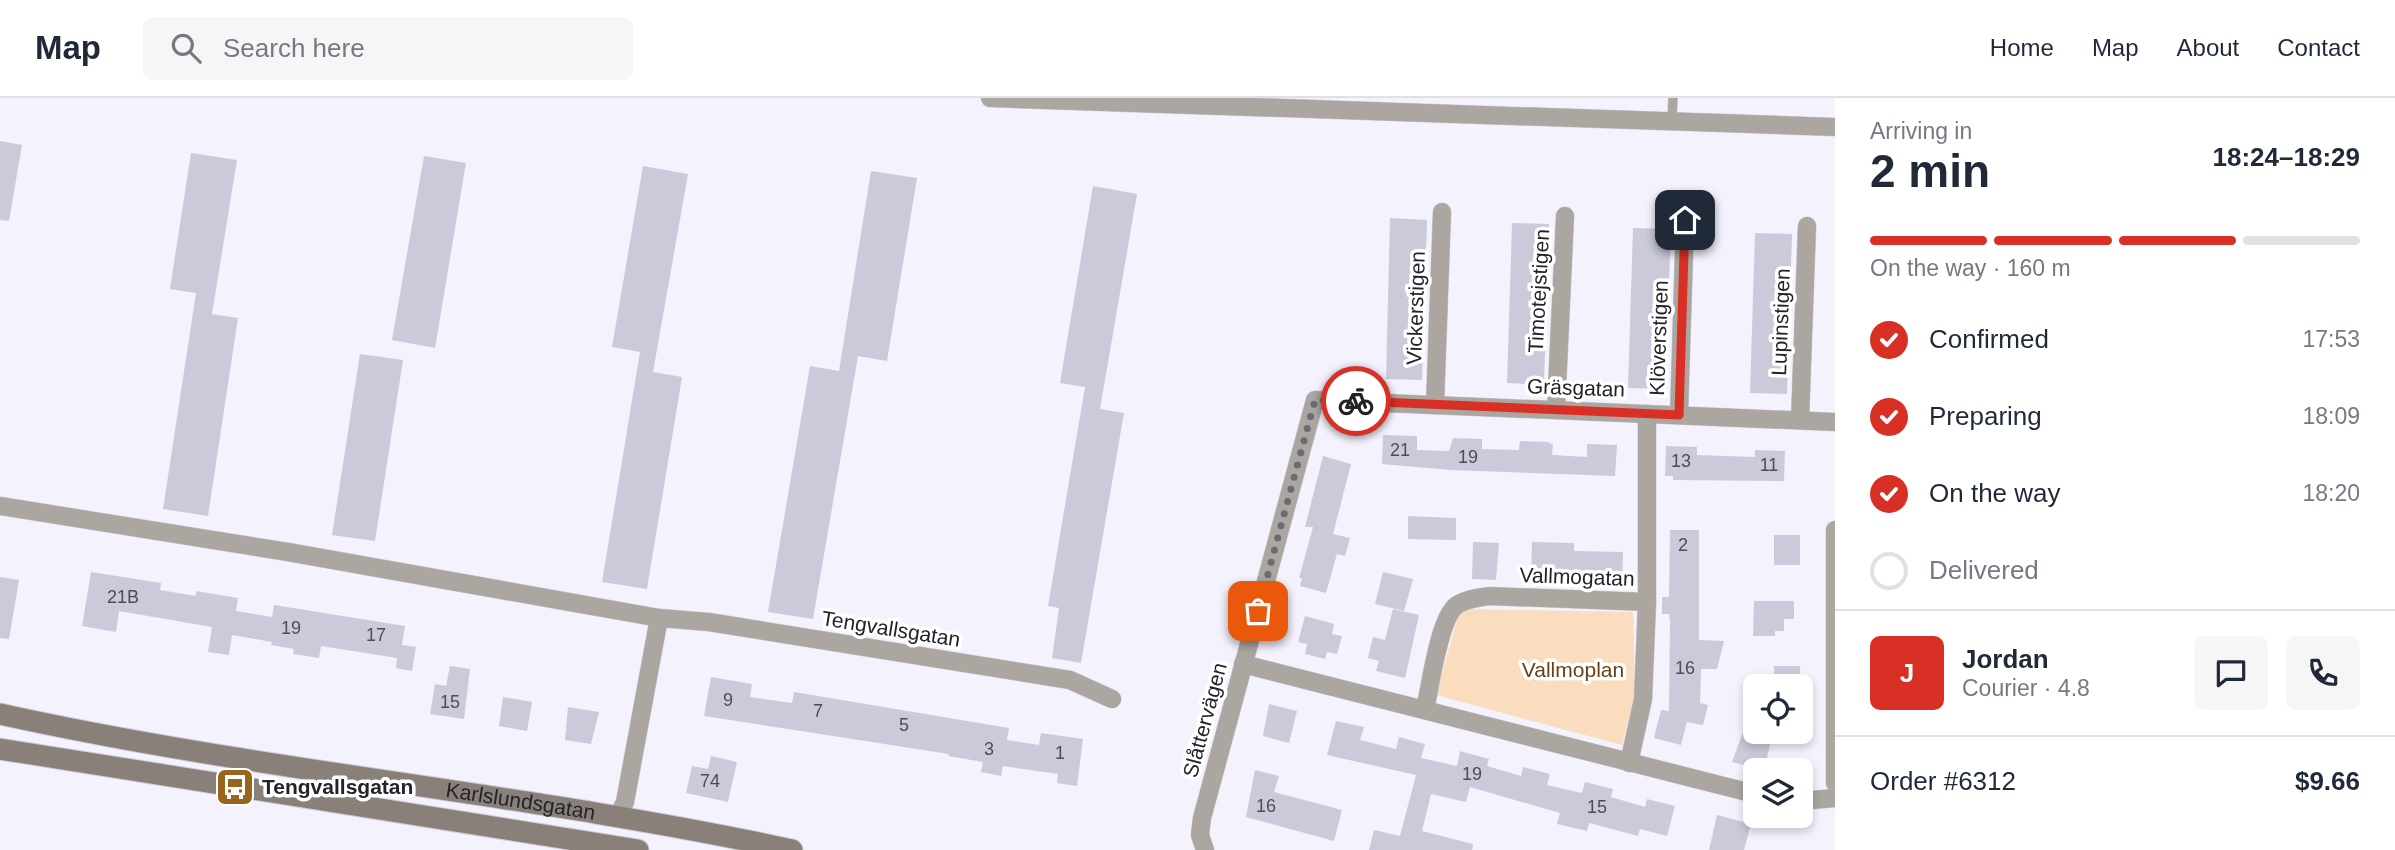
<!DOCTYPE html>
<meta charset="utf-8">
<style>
:root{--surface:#fff;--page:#f6f6f7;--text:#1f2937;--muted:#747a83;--line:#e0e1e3;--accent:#d93025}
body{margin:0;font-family:Arial,sans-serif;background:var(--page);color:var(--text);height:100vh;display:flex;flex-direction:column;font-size:26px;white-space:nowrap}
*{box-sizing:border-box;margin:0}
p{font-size:23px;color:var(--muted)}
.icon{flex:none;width:38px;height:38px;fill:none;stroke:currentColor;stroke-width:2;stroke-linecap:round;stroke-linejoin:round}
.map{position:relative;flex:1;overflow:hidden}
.drawer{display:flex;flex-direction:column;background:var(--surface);width:560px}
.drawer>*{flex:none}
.tools{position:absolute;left:1743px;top:576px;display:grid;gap:14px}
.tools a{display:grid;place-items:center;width:70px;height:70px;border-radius:10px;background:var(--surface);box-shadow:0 4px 10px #0003;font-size:35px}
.pin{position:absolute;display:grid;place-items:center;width:60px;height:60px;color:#fff;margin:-30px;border-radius:14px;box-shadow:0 4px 10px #0006}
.courier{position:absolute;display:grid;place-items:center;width:70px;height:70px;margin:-35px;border:5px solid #d93025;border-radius:50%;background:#fff;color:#222;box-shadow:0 2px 9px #0007}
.headline em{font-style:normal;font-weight:700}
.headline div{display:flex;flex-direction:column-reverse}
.headline{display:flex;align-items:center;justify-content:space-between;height:119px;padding:0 35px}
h1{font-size:46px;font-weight:700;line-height:52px}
.bar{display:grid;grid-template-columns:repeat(4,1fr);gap:10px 7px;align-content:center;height:84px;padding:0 35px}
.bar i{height:9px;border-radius:5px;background:var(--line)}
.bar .on{background:var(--accent)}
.bar p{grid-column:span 4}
.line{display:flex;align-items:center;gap:18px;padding:0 35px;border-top:2px solid var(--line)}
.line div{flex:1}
.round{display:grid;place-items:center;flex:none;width:74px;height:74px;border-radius:10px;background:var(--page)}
ol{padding:0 35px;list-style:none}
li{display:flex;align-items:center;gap:21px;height:77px}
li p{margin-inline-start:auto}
li .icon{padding:7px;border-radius:50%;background:var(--accent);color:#fff;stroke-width:4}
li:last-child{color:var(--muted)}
li i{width:38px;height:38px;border:4px solid var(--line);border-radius:50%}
header{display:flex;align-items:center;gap:42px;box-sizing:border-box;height:98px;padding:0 35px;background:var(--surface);border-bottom:2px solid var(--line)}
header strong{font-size:33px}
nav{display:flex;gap:38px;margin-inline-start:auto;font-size:24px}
.search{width:490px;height:63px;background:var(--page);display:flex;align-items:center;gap:18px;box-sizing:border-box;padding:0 24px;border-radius:10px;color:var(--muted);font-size:26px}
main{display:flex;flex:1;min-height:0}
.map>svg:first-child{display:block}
.green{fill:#faddbe}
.building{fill:#cacadb}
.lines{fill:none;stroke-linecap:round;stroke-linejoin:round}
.lane-casing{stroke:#cecdd7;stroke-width:10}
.street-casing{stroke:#cecdd7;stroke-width:19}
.secondary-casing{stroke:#cecdd7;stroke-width:23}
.lane{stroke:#aca6a1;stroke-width:9}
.street{stroke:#aca6a1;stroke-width:18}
.secondary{stroke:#898179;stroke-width:21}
.done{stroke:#6c6b73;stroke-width:7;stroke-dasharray:0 12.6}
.route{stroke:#d93025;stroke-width:9}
.labels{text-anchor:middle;stroke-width:7;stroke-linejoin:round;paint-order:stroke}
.number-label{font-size:18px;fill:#4d4d56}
.street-label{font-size:21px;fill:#232329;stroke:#fff}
.park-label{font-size:21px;fill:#654217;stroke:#fff}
.poi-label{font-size:21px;font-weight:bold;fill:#232329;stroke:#fff;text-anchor:start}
</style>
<header>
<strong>Map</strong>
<div class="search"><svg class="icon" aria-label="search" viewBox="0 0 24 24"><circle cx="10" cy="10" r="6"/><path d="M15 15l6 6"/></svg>Search here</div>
<nav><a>Home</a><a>Map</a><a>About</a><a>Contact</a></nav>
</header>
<main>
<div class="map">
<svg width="1835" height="752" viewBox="0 0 1835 752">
<rect width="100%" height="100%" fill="#f3f2fd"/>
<!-- green -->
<path class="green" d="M1460,511L1633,514L1635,594L1622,647L1436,597Z"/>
<!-- building -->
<g class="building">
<path d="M0,43L22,47L9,123L0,122Z"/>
<path d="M191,55L237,62L212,216L238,220L208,418L163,411L196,195L170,191Z"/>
<path d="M424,58L466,65L435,250L392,242Z"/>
<path d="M643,68L688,76L653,274L682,279L647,491L602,484L640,254L612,249Z"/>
<path d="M871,73L917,80L887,263L858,258L813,521L768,514L810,268L839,273Z"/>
<path d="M1093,88L1137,96L1100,311L1124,315L1081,565L1052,560L1059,510L1048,508L1085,289L1060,285Z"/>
<path d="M1390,120L1427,122L1422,282L1386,281Z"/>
<path d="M1512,125L1549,126L1544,287L1507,285Z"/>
<path d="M1633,130L1671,131L1665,291L1628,290Z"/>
<path d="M1755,135L1792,136L1787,296L1750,295Z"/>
<path d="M360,256L403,262L375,443L332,437Z"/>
<path d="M1383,337L1417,338V352L1449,353L1453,340L1482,341V351L1519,352L1520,343L1548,344L1553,347L1552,357L1587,359V346L1617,347L1615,378L1451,372L1382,366Z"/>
<path d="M1666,348L1697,349V357L1755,359V352L1785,353L1784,383L1673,382V378H1665Z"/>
<path d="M1323,358L1351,366L1333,436L1350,440L1345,458L1337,456L1326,495L1300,488L1302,480H1299L1313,429H1305Z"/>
<path d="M1408,418L1456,420V442L1408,441Z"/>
<path d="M1670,432H1699V542L1724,543L1717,571H1701L1700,605L1708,607L1703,627L1687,624L1681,647L1654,640L1661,612L1669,613L1670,523L1669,516H1662V499H1669Z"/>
<rect x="1774" y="437" width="26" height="30"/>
<path d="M1473,444L1499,445L1496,482L1472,481Z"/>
<path d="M1532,444L1574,445V453L1623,454L1622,486H1594V473L1562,472V484L1531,483Z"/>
<path d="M91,474L161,485L160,492L196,498V493L238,500L236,513L272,519L274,507L405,528L402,547L416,549L412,573L396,570L397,560L321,548L319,560L293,556L294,551L271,547L272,544L232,537L229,557L208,554L212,529L119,513L116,534L82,528Z"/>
<path d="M1383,474L1413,481L1404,513L1375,506Z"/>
<path d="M0,479L19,482L9,541L0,540Z"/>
<path d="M1754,503H1794V521H1784V533H1775V538H1753Z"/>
<path d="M1393,511L1419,517L1405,580L1376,573L1379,563L1368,560L1373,539L1385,542Z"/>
<path d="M1305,518L1334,526L1332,536L1342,538L1337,556L1327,554L1325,561L1305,556L1307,546L1298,544Z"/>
<path d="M450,568L470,571L464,621L430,616L435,586L446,588Z"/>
<rect x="1774" y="568" width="26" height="20"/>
<path d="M711,579L752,586L750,599L792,605L794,594L1009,630L1007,642L1039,647L1041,635L1083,641L1077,688L1057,685L1058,676L1003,668L1001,678L981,674L983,664L948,658L949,656L704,618Z"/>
<path d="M503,599L532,604L527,633L499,628Z"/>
<path d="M1269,606L1297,613L1289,645L1263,638Z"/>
<path d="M568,609L599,614L591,646L565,642Z"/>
<path d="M1336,623L1364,629L1360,642L1396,651L1399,639L1425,646L1421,660L1457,668L1460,653L1489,661L1487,668L1521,678L1523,669L1550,676L1547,687L1582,695L1585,684L1613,691L1611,699L1645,709L1647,701L1675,708L1667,738L1640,731L1638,738L1589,725L1587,733L1557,726L1560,715L1470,689L1466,704L1431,696L1422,733L1473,746L1472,752H1369L1374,732L1400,738L1416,677L1327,657Z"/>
<path d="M1743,634H1764L1763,641L1771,643L1764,672L1732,664Z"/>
<path d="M711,658L737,664L728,704L686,695L692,668L708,671Z"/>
<path d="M1255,672L1279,678L1274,694L1342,712L1334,743L1246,719Z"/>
<path d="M1717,717L1751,726L1744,752H1709Z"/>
</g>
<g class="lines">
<defs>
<path id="lane" d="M1672,23L1673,0"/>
<g id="street">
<path d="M990,0L1835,29"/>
<path d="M1435,307L1442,114"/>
<path d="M1556,312L1565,118"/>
<path d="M1679,317L1685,123"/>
<path d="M1800,322L1807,128"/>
<path d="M0,408L288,454L659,520L709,524L1070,582L1112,601"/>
<path d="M1835,432V685"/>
<path d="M1647,504V316"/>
<path d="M1243,566L1755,696"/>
<path d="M1425,612C1430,590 1439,519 1457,507C1466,501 1478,500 1489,498L1647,504L1643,601L1629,665"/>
<path d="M1801,703L1835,700"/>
<path d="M617,720L625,704L659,520"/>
<path d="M1205,752L1200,737L1202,720L1315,302L1835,324"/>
</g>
<g id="secondary">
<path id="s1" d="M0,616C262,674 530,695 792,752"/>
<path d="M0,651L638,752"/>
</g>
</defs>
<!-- lane casing -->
<use href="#lane" class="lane-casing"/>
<!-- street casing -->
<use href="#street" class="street-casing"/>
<!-- secondary casing -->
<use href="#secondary" class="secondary-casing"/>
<!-- lane -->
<use href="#lane" class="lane"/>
<!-- street -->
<use href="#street" class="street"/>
<!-- secondary -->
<use href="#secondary" class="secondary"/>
</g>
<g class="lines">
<!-- done -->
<path class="done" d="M1258,513L1315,302L1356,303"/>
<!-- route -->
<path class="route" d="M1356,303L1679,317L1685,122"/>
</g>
<!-- icons -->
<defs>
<symbol id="bus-square" viewBox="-11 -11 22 22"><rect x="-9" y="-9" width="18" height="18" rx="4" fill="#99641c" stroke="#fff"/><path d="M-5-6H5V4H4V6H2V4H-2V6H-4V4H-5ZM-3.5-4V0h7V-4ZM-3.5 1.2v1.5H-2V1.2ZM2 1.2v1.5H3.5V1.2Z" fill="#fff"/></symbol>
</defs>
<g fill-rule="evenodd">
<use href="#bus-square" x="213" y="667" width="44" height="44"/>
</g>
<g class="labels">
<!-- number labels -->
<g class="number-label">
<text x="1400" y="358">21</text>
<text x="1468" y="365">19</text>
<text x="1681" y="369">13</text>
<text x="1769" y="373">11</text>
<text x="1683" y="453">2</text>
<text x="123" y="505">21B</text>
<text x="291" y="536">19</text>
<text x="376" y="543">17</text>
<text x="1685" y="576">16</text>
<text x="728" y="608">9</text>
<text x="450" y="610">15</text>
<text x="818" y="619">7</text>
<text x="904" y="633">5</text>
<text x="989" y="657">3</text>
<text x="1060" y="661">1</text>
<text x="1472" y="682">19</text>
<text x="710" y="689">74</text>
<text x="1266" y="714">16</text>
<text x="1597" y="715">15</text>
</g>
<!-- street labels -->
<g class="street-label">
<text transform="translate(1539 193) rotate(-87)" y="7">Timotejstigen</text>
<text transform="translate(1416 210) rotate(-88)" y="7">Vickerstigen</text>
<text transform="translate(1781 224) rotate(-88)" y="7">Lupinstigen</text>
<text transform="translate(1659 240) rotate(-88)" y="7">Klöverstigen</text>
<text transform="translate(1576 290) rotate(2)" y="7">Gräsgatan</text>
<text transform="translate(1577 479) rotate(2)" y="7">Vallmogatan</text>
<text transform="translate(891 531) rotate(9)" y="7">Tengvallsgatan</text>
<text transform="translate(1205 622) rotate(-75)" y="7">Slåttervägen</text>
<text dy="7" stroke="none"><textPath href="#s1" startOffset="528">Karlslundsgatan</textPath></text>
</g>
<!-- park labels -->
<g class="park-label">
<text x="1573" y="579">Vallmoplan</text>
</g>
<!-- poi labels -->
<g class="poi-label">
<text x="262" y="696">Tengvallsgatan</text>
</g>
</g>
</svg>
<div class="tools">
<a><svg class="icon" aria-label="locate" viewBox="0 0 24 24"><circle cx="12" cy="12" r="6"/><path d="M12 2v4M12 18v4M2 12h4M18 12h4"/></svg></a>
<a><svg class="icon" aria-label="layers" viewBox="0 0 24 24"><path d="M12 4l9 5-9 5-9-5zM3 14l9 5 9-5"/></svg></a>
</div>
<div class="pin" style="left:1258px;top:513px;background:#ea580c"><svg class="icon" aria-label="bag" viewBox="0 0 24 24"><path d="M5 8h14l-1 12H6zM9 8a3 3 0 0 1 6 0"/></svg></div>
<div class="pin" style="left:1685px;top:122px;background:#1f2937"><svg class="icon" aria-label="home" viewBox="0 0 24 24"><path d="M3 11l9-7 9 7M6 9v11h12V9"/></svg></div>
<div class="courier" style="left:1356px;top:303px"><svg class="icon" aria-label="bike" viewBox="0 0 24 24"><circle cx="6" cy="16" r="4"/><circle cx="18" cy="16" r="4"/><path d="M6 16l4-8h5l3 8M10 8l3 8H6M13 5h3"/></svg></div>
</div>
<section class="drawer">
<div class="headline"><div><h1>2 min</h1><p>Arriving in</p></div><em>18:24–18:29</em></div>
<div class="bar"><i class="on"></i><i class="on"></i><i class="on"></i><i></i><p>On the way · 160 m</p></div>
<ol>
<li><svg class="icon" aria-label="check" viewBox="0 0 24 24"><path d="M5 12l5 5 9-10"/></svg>Confirmed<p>17:53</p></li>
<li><svg class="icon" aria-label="check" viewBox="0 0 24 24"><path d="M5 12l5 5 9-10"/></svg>Preparing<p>18:09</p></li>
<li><svg class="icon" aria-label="check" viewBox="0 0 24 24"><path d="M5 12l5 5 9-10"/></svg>On the way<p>18:20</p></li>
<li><i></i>Delivered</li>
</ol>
<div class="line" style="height:126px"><b class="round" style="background:var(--accent);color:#fff">J</b><div><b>Jordan</b><p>Courier · 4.8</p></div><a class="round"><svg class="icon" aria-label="chat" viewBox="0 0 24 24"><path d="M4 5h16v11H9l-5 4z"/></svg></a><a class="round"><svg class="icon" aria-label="phone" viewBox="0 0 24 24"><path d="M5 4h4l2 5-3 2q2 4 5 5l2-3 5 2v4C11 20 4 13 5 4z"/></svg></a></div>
<div class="line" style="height:91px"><div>Order #6312</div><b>$9.66</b></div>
</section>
</main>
